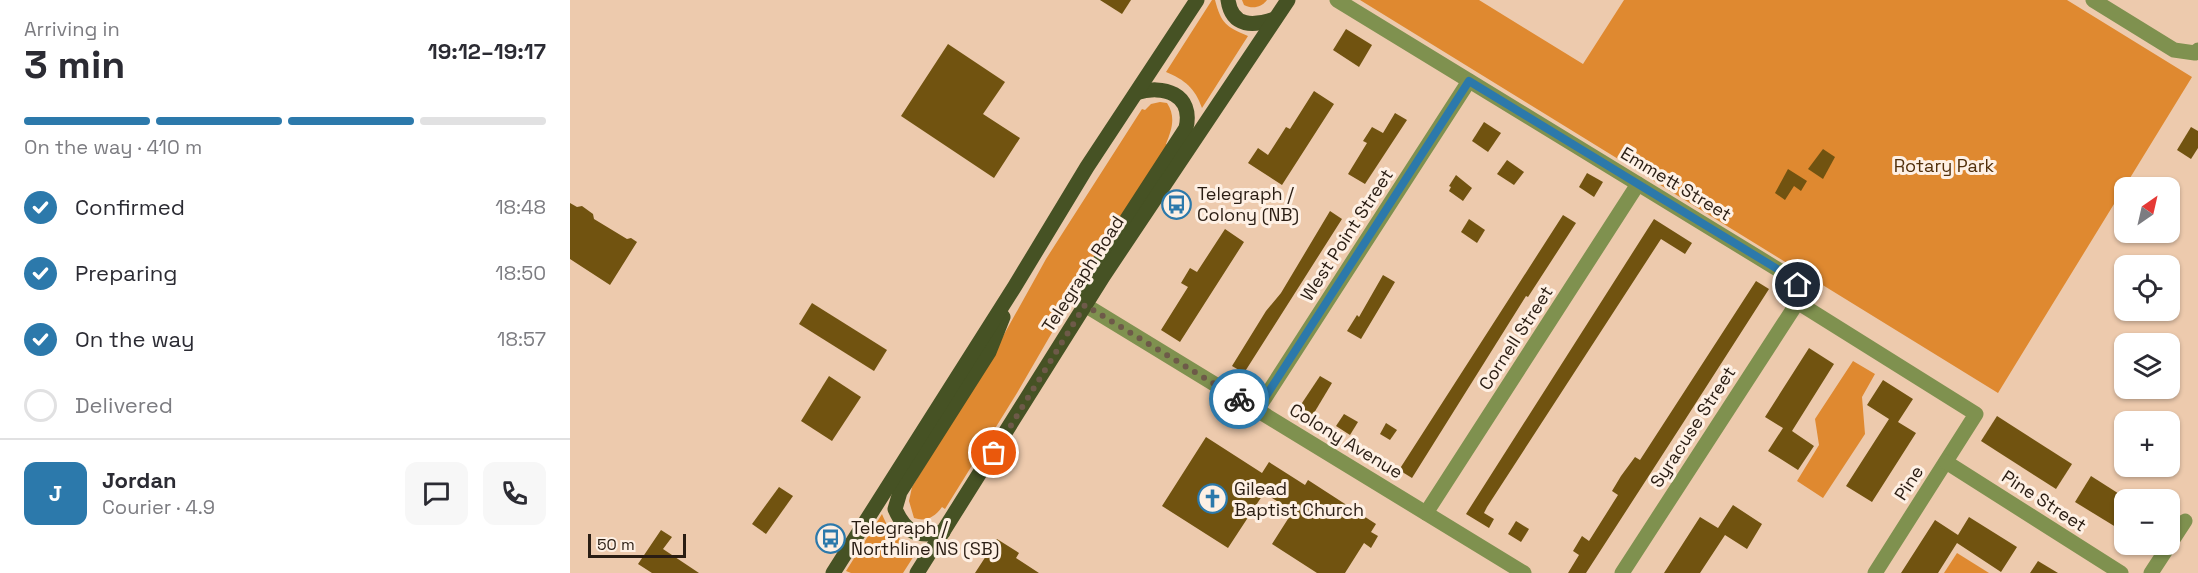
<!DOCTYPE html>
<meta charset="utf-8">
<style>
:root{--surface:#fff;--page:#f7f7f7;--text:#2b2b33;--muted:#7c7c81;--line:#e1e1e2;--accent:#2c79ab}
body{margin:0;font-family:"Space Grotesk",sans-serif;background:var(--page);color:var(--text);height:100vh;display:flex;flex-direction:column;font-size:22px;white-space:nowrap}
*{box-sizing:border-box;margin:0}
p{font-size:20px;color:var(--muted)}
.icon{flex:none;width:33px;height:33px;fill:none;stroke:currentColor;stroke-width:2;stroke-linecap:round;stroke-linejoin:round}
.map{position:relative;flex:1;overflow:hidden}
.details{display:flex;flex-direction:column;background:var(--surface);width:570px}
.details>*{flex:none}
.needle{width:39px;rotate:34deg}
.buttons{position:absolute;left:1544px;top:177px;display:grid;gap:12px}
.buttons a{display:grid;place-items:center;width:66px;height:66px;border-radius:12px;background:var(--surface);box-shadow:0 2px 4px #0004;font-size:30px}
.scale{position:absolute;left:18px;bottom:15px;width:98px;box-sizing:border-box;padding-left:6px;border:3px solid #2a1d13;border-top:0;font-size:16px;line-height:21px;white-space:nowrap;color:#2a1d13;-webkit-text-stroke:4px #fef0e4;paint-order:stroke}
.pin{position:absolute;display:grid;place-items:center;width:51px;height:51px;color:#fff;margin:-26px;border:3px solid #fff;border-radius:50%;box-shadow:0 2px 6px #0007}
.courier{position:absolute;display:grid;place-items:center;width:60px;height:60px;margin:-30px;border:4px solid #2c79ab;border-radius:50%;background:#fff;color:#222;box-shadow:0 2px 8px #0007}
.overview em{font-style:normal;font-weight:700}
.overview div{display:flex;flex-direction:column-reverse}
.overview{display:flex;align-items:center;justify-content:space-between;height:102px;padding:0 24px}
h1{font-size:39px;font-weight:700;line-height:45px}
.bar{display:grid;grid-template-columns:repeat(4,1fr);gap:9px 6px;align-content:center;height:72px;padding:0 24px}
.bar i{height:8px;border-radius:4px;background:var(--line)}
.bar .on{background:var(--accent)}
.bar p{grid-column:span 4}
.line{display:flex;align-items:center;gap:15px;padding:0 24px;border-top:2px solid var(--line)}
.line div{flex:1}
.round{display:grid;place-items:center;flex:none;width:63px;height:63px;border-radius:12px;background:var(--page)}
ol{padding:0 24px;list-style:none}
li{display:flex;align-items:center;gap:18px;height:66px}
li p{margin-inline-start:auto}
li .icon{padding:6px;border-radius:50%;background:var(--accent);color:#fff;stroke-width:4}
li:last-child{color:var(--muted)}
li i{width:33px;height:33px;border:3px solid var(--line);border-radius:50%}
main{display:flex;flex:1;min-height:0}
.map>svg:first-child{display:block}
.green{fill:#df8930}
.building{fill:#715310}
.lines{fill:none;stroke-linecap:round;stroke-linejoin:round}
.minor{stroke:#7f914f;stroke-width:15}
.major{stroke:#465224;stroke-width:15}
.done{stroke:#6e5a49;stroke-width:6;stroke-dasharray:0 10.8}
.route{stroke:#2c79ab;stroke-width:8}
.labels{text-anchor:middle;stroke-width:6;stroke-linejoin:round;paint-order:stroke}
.park-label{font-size:18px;fill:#522f0a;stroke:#fef0e4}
.street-label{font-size:18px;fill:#2a1d13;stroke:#fef0e4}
.poi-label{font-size:18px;fill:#2a1d13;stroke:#fef0e4;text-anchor:start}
</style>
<main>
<section class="details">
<div class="overview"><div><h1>3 min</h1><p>Arriving in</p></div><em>19:12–19:17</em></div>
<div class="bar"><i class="on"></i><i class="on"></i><i class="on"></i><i></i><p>On the way · 410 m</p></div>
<ol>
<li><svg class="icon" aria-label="check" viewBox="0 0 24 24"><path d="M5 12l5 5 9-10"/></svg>Confirmed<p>18:48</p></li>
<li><svg class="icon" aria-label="check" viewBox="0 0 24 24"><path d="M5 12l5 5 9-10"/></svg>Preparing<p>18:50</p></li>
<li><svg class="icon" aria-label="check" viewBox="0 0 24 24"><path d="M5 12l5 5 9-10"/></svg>On the way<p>18:57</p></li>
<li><i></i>Delivered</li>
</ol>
<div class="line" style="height:108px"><b class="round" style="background:var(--accent);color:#fff">J</b><div><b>Jordan</b><p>Courier · 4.9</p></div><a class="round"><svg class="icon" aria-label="chat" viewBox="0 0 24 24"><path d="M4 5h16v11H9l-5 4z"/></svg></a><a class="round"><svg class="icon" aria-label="phone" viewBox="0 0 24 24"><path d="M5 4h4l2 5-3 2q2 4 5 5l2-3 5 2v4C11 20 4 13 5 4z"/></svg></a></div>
</section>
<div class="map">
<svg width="1628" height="573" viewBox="0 0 1628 573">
<rect width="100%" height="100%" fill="#edcaad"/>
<!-- green -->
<g class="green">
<path d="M642,0H645C651,23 656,27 678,36L632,108C625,88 615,80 596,72Z"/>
<path d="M672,0H697C691,8 682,9 674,5Z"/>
<path d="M790,0H909L1013,64L1054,0H1497L1622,77L1428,393Z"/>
<path d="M590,102L597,103C606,117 602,129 596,144L599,146L520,267L447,393L375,509L372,507C365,517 356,522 344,518L339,501L342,487L427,347L476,259L572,109L575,110L581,104Z"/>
<path d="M1283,361L1305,374L1292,397L1295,434L1253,498L1227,481L1249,445L1245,419Z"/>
<path d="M312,514C321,536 328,539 349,548L333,573H281L276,571Z"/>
<path d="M1387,553L1419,573H1374Z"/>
</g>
<!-- building -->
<g class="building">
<path d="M530,0H561L552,14Z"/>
<path d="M776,29L802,45L789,67L763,50Z"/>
<path d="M378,44L435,82L413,114L450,138L424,178L331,116Z"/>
<path d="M744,91L764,104L712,185L678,163L688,148L698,155L716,127L720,129Z"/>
<path d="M825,113L837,120L795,184L778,174L797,143L793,141L802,127L813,133Z"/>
<path d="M914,122L931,133L918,152L902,141Z"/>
<path d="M1621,127L1628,131V148L1621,159L1607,150Z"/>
<path d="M1253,149L1265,157L1253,179L1238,169Z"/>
<path d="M937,160L954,172L944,185L927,174Z"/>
<path d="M1218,169L1237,181L1231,191L1224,186L1215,200L1205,193Z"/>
<path d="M1017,173L1033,182L1024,197L1009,187Z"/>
<path d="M886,175L902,188L893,201L879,191L881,187L879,186Z"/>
<path d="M0,203L7,207L12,206L23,214L24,219L57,239L61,238L67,242L40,285L0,259Z"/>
<path d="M760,211L772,219L674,373L662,366L696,311L711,293Z"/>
<path d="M993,215L1006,223L958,297L956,296L842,478L829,470Z"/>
<path d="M899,219L915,230L907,243L891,232Z"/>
<path d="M1084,219L1122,243L1115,254L1091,239L917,507L914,513L924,519L919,528L896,514Z"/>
<path d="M655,229L674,242L610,342L591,330L618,287L611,283L620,268L627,272Z"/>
<path d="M813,275L825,282L791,339L777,331L787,315L789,317Z"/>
<path d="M1186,281L1199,289L1113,423L1016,573H998L1009,555L1003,551L1012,536L1019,541L1048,495L1042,491L1051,476L1065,457L1070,460Z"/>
<path d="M242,303L317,350L304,371L229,324Z"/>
<path d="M1239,348L1264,364L1222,431L1244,446L1228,470L1198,451L1213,428L1195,417Z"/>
<path d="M259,376L291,397L262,441L231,421Z"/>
<path d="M750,376L762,383L741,418L728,409Z"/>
<path d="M1313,380L1343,399L1328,422L1346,433L1302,502L1276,486L1319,419L1297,405Z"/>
<path d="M774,414L788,422L780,435L766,426Z"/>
<path d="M1427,416L1502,464L1486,489L1411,441Z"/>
<path d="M816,423L827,430L820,440L810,434Z"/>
<path d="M636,437L692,473L699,462L735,485L738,480L806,524L801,532L808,536L801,548L794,543L775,573H747L702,544L723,511L694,493L658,548L592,506Z"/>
<path d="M1521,476L1554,497V532L1505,502Z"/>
<path d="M209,487L223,496L196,534L182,524Z"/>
<path d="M1163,505L1192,524L1177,549L1155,535L1130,573H1094L1130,517L1148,528Z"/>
<path d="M1399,517L1447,547L1431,572L1387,543L1368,573H1331L1365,520L1388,535Z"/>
<path d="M946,521L959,529L951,542L938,534Z"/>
<path d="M91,530L102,537L93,549L129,573H82L68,564Z"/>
<path d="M427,539L449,553L446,558L469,573H405Z"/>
<path d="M1468,561L1488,573H1460Z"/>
</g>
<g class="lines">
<!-- minor -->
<g class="minor">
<path d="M767,0L1222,278L1228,285L1231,297L1052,573"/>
<path d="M1523,0L1604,50L1625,53L1628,50"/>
<path d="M1227,302L1406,414L1305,573"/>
<path d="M515,305L954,573"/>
<path d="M687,410L899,81"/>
<path d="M1376,462L1551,573"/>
<path d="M856,513L1068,184"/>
<path d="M1581,573L1615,521"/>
</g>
<!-- major -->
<g class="major">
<path d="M658,0C662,28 684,26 705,19"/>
<path d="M516,292L524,270L616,128C624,94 593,84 566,93"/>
<path d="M373,532C348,537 336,534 325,509L330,492L419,352L433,317"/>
<path d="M263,573L445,286L517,167L627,0"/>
<path d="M347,573L534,275L718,0"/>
</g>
</g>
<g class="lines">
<!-- done -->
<path class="done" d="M424,453L515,305L669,399"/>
<!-- route -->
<path class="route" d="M669,399L687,410L899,81L1222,278L1228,285"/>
</g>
<!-- icons -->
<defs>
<symbol id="bus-ring" viewBox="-11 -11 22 22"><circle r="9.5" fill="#fef0e4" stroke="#2c79ab" stroke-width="1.5"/><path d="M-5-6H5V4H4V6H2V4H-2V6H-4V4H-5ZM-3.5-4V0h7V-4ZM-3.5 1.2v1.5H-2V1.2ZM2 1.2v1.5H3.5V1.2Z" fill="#2c79ab"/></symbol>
<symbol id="church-ring" viewBox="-11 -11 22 22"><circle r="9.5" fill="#fef0e4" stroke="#2c79ab" stroke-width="1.5"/><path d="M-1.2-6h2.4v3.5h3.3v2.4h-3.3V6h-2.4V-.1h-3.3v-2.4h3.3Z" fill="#2c79ab"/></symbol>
</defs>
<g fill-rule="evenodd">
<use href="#bus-ring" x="590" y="188" width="33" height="33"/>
<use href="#church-ring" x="626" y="482" width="33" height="33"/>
<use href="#bus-ring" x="244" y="522" width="33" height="33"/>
</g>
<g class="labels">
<!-- park labels -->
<g class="park-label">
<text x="1374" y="172">Rotary Park</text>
</g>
<!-- street labels -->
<g class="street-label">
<text transform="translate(1106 184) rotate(31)" y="6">Emmett Street</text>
<text transform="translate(777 235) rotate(-57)" y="6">West Point Street</text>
<text transform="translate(513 274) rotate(-57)" y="6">Telegraph Road</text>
<text transform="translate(946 338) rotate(-57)" y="6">Cornell Street</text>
<text transform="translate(1123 427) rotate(-57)" y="6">Syracuse Street</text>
<text transform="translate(776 441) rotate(31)" y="6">Colony Avenue</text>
<text transform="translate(1339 483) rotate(-57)" y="6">Pine</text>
<text transform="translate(1474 501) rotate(33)" y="6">Pine Street</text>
</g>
<!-- poi labels -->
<g class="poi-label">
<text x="627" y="200">Telegraph /<tspan x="627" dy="21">Colony (NB)</tspan></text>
<text x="664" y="495">Gilead<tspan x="664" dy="21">Baptist Church</tspan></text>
<text x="281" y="534">Telegraph /<tspan x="281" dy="21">Northline NS (SB)</tspan></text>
</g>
</g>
</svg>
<div class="buttons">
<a><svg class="needle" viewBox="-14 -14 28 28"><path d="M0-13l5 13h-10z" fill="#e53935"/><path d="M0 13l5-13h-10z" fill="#7c7c81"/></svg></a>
<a><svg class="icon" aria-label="locate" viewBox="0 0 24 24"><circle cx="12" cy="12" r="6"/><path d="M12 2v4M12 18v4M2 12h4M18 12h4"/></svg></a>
<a><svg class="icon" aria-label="layers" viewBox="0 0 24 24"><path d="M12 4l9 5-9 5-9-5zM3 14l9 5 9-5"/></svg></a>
<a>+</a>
<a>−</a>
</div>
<div class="scale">50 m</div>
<div class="pin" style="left:424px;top:453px;background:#ea580c"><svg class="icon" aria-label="bag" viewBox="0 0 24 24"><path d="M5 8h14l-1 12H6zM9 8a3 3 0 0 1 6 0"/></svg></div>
<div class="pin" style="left:1228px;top:285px;background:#1f2937"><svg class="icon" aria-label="home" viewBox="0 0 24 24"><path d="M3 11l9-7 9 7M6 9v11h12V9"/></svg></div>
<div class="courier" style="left:669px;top:399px"><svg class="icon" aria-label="bike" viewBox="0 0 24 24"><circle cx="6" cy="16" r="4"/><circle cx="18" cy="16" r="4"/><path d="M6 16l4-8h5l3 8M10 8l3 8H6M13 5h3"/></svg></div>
</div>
</main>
